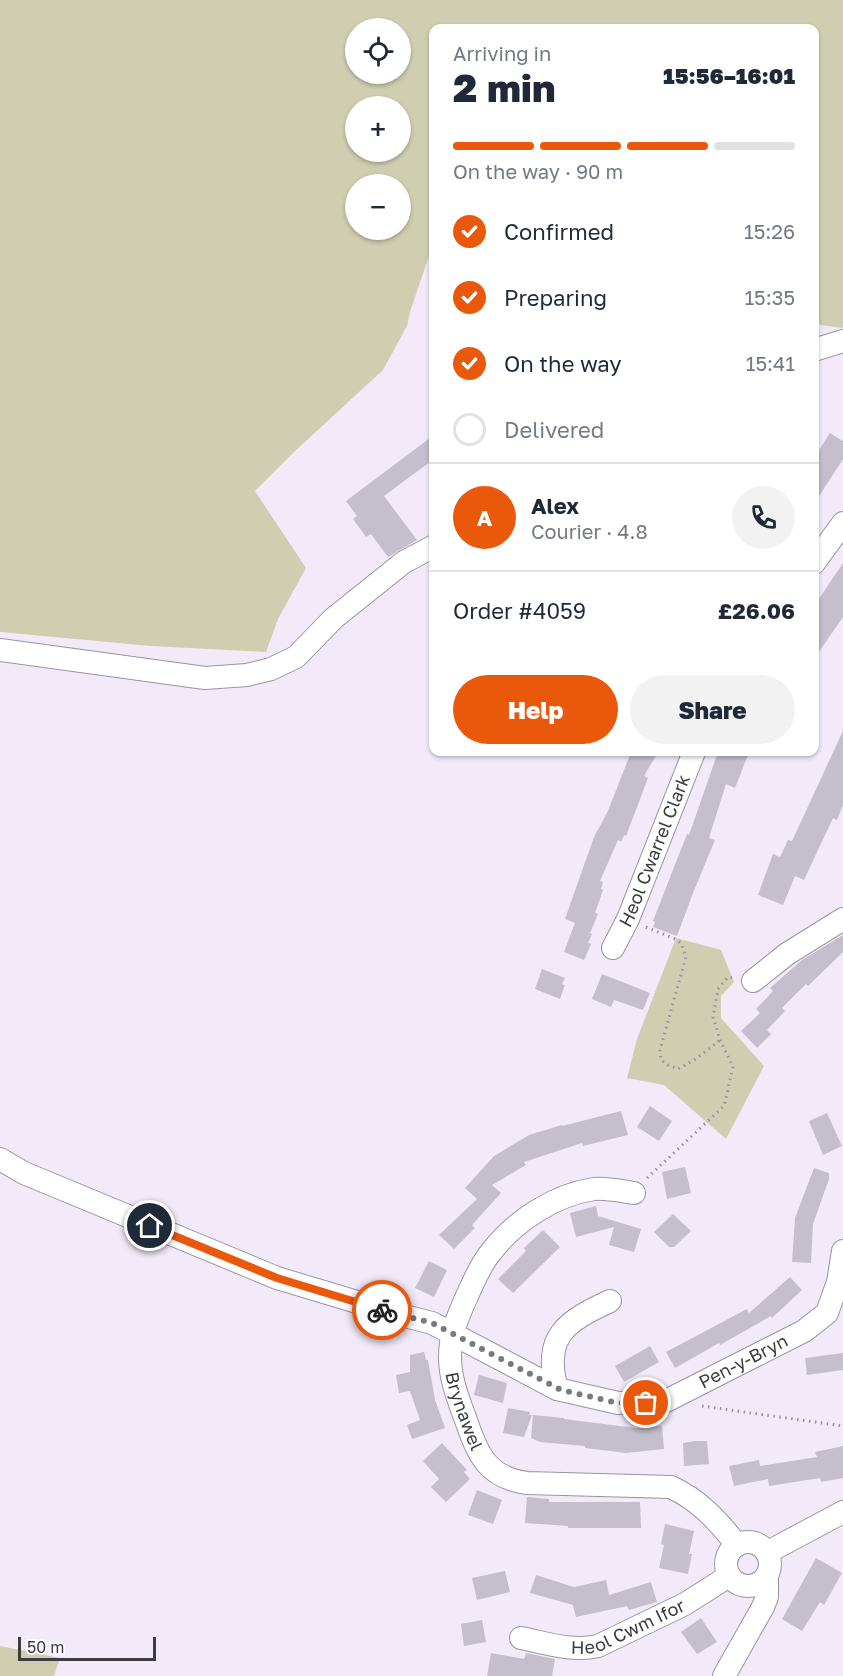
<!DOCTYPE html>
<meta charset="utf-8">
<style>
:root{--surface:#fff;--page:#f2f2f3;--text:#1f2937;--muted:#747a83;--line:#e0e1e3;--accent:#ea580c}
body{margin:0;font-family:"Golos Text",sans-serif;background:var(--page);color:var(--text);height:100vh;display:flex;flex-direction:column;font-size:22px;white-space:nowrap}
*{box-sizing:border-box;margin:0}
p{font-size:20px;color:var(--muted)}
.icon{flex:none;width:33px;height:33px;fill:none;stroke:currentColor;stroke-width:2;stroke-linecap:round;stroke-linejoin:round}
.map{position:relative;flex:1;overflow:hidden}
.side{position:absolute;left:429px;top:24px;width:390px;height:732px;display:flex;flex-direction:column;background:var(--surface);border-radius:12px;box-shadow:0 2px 4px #0004}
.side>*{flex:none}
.fabs{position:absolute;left:345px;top:18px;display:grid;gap:12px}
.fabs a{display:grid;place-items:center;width:66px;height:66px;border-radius:50%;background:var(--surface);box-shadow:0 2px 4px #0004;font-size:30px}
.scale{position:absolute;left:18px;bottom:15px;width:138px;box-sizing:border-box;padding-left:6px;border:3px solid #3d3a40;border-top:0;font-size:16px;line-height:21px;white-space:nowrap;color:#3d3a40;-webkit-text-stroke:4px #fcfafe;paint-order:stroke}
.pin{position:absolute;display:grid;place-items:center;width:51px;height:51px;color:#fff;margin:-26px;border:3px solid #fff;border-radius:50%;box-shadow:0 2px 6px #0007}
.courier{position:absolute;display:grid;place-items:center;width:60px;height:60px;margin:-30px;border:4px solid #ea580c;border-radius:50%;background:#fff;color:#222;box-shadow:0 2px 8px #0007}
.overview em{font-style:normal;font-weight:800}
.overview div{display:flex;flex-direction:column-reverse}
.overview{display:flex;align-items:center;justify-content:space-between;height:102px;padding:0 24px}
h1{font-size:39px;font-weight:800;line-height:45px}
.bar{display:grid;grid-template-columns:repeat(4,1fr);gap:9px 6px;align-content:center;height:72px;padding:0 24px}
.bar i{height:8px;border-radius:4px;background:var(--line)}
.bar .selected{background:var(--accent)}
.bar p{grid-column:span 4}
.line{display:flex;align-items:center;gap:15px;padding:0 24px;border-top:2px solid var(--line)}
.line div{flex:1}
.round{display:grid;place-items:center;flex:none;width:63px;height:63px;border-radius:32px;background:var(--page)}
ol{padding:0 24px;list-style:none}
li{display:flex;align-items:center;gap:18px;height:66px}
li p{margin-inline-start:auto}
li .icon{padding:6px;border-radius:50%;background:var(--accent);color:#fff;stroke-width:4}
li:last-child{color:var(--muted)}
li i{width:33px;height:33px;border:3px solid var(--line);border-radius:50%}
.button{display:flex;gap:12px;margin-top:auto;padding:12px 24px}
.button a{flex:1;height:69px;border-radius:36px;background:var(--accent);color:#fff;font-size:24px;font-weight:800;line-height:69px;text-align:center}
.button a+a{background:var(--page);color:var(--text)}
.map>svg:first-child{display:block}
.green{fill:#d0ceb1;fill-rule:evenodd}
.building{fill:#c5becc}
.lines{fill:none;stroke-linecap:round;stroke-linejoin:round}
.minor-casing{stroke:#9a93a1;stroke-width:24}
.path{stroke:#97919c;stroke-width:3;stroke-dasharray:1.5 4.5;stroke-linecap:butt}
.minor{stroke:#fff;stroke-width:22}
.done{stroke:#7c7881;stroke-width:6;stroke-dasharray:0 10.8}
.route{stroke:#ea580c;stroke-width:8}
.labels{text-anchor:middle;stroke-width:6;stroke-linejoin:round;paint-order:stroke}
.street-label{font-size:18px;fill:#3d3a40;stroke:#fcfafe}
</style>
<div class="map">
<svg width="843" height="1676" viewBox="0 0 843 1676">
<rect width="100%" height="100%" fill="#f2eaf9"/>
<!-- green -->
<g class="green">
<path d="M0,0H843V328L820,325L815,318L814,28H434L433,244L410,312L407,326L383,370L294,452L255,491L306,568L278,619L266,652L151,646L0,632ZM356,28H400V74H356ZM356,106H400V152H356ZM400,184V230H356V184Z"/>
<path d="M676,938L721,950L734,982L721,996V1018L764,1066L726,1139L664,1085L627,1078L637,1039Z"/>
<path d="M0,1646L60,1658L54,1676H0Z"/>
</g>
<!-- building -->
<g class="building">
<path d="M830,433L843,441V459L814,504V458Z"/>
<path d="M434,435V459L384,496L417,540L388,557L371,534L366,537L353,519L357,516L346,501Z"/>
<path d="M843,563V617L814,659V606Z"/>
<path d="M843,731V805L837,820L833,818L804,880L795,876L783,905L758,895L773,854L780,857L788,840L792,841Z"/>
<path d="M631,752H658L644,776L648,778L626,836L624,835L621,842L618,840L600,881L603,882L601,889L603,890L595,913L598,914L590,933L592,934L588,943L591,944L584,960L564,952L575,923L565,919L594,837L608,811Z"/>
<path d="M718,752H749L735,788L726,784L709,838L715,840L693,893L677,936L653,927L655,922L653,921L687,834L689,835Z"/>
<path d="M843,935V952L808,986L806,984L782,1008L785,1011L767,1030L771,1034L757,1048L741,1031L760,1013L756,1009L773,991L770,988L802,960Z"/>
<path d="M542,969L565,978L562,984L565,985L560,999L535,989Z"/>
<path d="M602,974L650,993L643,1010L614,1000L611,1007L592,999Z"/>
<path d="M650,1106L672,1121L659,1141L637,1127Z"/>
<path d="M621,1111L628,1135L583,1146L582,1143L524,1162L526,1165L492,1185L501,1193L472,1225L475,1228L454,1249L439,1235L477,1199L465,1188L494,1156L529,1135L562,1125V1126Z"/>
<path d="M827,1113L842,1146L823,1155L809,1121Z"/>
<path d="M685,1167L691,1193L667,1199L662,1172Z"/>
<path d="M814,1168L829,1173V1179L813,1224L811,1263L792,1262L795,1218Z"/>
<path d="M596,1206L598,1216L641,1229L634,1252L609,1245L614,1227L576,1237L570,1213Z"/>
<path d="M673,1214L691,1231L674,1247H669L654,1232Z"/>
<path d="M543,1230L560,1247L513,1293L498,1279L526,1251L524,1248Z"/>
<path d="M429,1261L447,1270L434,1297L415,1288Z"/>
<path d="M790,1277L802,1290L772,1318L771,1316L720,1345L719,1343L675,1368L666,1352L747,1309L749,1313Z"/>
<path d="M650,1346L659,1362L624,1382L615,1366Z"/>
<path d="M424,1352L426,1360H428L435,1400L445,1428L412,1439L407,1425L420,1420L410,1391L399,1393L396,1375L410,1372V1355Z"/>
<path d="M843,1353V1370L807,1375L805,1358Z"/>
<path d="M479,1375L507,1383L503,1403L474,1395Z"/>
<path d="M508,1408L530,1412L529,1415H532L524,1437L503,1433Z"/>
<path d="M533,1415L564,1418V1419L636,1428L662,1426L664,1449L626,1453L585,1448V1446L540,1442L531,1438Z"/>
<path d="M695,1441H707L709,1464L684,1466L683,1443Z"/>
<path d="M442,1443L467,1470L464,1472L470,1479L446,1502L431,1487L439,1479L423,1461Z"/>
<path d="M843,1446V1478L821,1482L820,1478L769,1486L768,1479L734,1486L729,1466L759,1460L760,1466L817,1457L815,1452Z"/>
<path d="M477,1490L502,1500L493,1524L468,1515Z"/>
<path d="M527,1497L549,1499V1502H640L641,1528H568V1526L525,1523Z"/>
<path d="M665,1524L694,1531L689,1554H692L688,1574L659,1568L664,1545L661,1544Z"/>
<path d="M816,1558L842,1573L824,1605L820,1602L802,1631L782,1619Z"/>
<path d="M505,1571L510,1592L477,1600L472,1578Z"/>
<path d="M536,1575L574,1587L606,1580L609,1595L651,1582L657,1602L629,1610L627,1606L576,1617L573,1605L530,1593Z"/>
<path d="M701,1618L717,1642L697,1654L681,1632Z"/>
<path d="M482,1620L486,1642L464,1646L461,1624Z"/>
<path d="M491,1653L524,1659L526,1653L555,1659L552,1676H487Z"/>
</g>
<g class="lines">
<defs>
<g id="minor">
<path d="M814,350L843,341"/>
<path d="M814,563L843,523"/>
<path d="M0,650L205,678L247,675L271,669L296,657L334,618L404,562L434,546"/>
<path id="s1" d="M613,948L628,919L694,752"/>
<path d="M753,981L787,954L843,919"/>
<path id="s2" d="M0,1159L24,1173L277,1278L397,1314L432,1323L557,1389L618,1403L666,1401L804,1331L827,1313L838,1282L843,1251"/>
<path id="s3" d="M634,1193C621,1191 607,1188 594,1189C554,1195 515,1221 491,1252C480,1265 474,1281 467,1296C458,1316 450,1334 450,1357C450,1380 459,1401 467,1423C478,1456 489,1478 527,1483L671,1487C699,1500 718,1521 737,1545"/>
<path d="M557,1389C542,1336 567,1321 610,1301"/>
<circle cx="748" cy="1564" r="22"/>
<path d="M768,1552L843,1512"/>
<path id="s4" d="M521,1638C546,1643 572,1652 598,1646L685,1604L729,1576"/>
<path d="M724,1676L763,1607L767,1597V1576"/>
</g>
</defs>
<!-- minor casing -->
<use href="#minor" class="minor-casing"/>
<!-- path -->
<g class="path">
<path d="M646,927L675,939L681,943L686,957L668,1021L660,1050L661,1060L668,1065L678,1069L696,1059L720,1040"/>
<path d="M647,1178L724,1106L733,1067L720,1040L713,1017L718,989L728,977L734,978"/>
<path d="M702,1406L843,1426"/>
</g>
<!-- minor -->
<use href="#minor" class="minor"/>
</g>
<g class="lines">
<!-- done -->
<path class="done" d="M382,1310L432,1323L561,1390L618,1403H646"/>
<!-- route -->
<path class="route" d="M150,1226L277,1278L382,1310"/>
</g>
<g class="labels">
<!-- street labels -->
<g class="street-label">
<text dy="6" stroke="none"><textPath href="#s1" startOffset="106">Heol Cwarrel Clark</textPath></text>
<text dy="6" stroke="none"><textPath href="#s2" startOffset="802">Pen-y-Bryn</textPath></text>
<text dy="6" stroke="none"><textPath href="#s3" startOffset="334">Brynawel</textPath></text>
<text dy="6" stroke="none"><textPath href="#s4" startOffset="112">Heol Cwm Ifor</textPath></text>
</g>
</g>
</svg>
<div class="fabs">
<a><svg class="icon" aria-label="locate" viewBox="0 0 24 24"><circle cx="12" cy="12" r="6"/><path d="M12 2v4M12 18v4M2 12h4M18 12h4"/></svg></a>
<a>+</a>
<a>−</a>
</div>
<div class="scale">50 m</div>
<div class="pin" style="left:646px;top:1403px;background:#ea580c"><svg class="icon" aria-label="bag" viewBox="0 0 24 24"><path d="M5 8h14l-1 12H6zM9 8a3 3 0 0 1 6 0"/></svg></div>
<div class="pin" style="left:150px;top:1226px;background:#1f2937"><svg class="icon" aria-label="home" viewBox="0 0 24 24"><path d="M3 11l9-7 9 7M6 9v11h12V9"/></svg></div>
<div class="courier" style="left:382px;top:1310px"><svg class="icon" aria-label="bike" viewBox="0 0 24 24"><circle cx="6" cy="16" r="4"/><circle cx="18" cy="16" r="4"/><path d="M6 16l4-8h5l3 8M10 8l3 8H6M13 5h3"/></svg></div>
<section class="side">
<div class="overview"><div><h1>2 min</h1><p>Arriving in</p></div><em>15:56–16:01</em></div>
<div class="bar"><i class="selected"></i><i class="selected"></i><i class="selected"></i><i></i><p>On the way · 90 m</p></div>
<ol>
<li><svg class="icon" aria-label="check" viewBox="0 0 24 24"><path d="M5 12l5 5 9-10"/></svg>Confirmed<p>15:26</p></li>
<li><svg class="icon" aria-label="check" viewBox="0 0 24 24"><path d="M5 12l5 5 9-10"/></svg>Preparing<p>15:35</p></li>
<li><svg class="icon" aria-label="check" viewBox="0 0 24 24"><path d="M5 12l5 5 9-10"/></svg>On the way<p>15:41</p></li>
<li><i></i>Delivered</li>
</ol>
<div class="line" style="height:108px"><b class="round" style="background:var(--accent);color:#fff">A</b><div><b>Alex</b><p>Courier · 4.8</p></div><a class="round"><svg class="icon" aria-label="phone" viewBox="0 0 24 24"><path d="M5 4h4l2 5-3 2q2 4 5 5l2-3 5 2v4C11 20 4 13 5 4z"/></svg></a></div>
<div class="line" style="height:78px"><div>Order #4059</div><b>£26.06</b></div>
<div class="button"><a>Help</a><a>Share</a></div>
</section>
</div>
